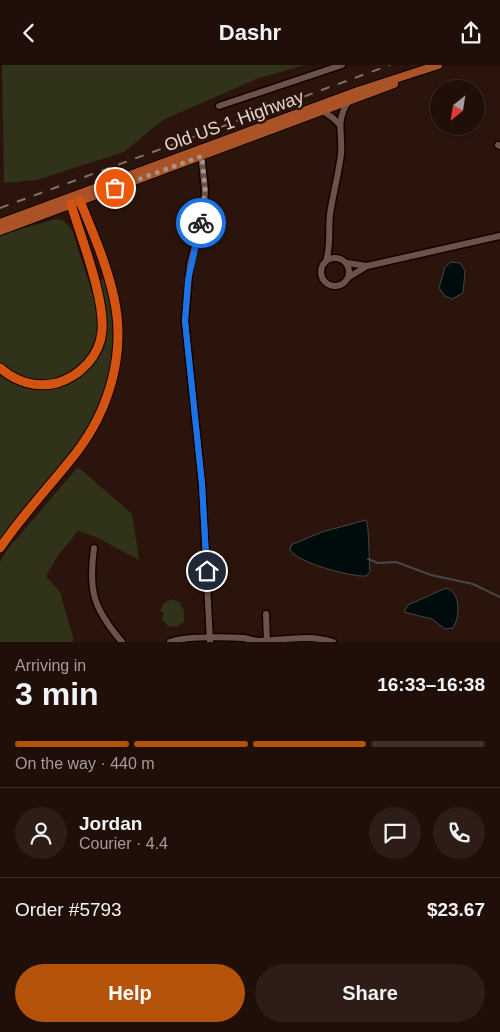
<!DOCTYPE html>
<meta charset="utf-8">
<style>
:root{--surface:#200f08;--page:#2d1d16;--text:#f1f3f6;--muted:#a29c9c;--line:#3d2f29;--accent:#b45309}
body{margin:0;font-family:Helvetica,sans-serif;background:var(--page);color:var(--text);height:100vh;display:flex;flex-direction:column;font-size:19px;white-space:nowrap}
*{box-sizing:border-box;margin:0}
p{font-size:16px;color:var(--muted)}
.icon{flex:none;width:28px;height:28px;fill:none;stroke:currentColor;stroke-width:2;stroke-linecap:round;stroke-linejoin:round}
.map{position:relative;height:577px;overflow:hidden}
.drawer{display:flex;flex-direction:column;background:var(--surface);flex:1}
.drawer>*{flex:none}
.needle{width:32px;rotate:210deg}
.controls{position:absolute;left:430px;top:15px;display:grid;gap:10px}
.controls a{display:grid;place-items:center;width:55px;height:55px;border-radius:50%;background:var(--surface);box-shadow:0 1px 4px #0004,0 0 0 1px var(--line);font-size:25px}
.pin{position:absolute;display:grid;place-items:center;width:42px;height:42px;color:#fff;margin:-21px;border:2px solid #fff;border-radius:50%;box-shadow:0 1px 5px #0007}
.courier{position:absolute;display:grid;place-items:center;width:50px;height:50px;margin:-25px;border:4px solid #1a73e8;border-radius:50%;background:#fff;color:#222;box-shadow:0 1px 6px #0007}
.overview em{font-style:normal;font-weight:600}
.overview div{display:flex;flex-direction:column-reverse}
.overview{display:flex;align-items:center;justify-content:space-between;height:85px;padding:0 15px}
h1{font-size:32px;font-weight:600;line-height:38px}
.bar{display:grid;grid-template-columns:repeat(4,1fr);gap:8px 5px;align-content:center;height:60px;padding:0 15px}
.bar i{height:6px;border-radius:4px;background:var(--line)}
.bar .on{background:var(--accent)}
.bar p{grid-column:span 4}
.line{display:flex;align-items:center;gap:12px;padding:0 15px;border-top:1px solid var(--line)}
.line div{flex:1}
.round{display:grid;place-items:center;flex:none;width:52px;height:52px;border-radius:26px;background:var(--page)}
.cta{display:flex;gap:10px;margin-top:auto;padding:10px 15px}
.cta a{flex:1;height:58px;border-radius:30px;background:var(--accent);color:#fff;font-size:20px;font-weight:600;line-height:58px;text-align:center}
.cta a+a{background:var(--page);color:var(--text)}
header{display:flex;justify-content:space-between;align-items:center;height:65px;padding:0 15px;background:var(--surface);font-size:22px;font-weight:600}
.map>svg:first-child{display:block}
.green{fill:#30321a}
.water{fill:#000b0c;stroke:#454847}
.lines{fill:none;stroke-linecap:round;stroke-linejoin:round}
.stream{stroke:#454847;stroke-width:2}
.minor-casing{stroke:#120200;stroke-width:9}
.major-casing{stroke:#120200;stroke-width:10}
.highway-casing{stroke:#120200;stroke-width:11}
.minor{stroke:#6d5247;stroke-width:6}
.major{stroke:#aa5326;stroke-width:8}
.highway{stroke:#d25410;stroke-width:9}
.rail{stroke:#837068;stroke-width:2;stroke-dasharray:9 9;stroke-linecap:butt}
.done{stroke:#a5928b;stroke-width:5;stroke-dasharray:0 9}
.route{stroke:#1a73e8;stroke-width:6}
.labels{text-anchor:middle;stroke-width:5;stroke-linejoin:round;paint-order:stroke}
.street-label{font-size:18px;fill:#e6d6d0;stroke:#2b140b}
</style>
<header><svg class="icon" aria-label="back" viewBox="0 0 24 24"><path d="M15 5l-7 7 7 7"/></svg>Dashr<svg class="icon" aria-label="share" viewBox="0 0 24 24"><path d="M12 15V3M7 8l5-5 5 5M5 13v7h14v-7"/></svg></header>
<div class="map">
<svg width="500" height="577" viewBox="0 0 500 577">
<rect width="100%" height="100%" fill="#2b140b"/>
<!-- green -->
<g class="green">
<path d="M2,0H305L259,13L163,55L124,87L37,115L4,118Z"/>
<path d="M56,154L63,155L72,165L97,243L99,266L91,290L73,309L49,317L27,315L4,302L0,298V170Z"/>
<path d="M106,213C118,255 117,299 101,340C91,366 72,388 55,409C36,432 18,455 0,478V308L12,315L64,320L102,281L97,216Z"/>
<path d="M78,402L132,449L139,495L96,472L78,466L57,492L46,511L60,527L73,572V577H0V497L7,485Z"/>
<path d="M171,534L180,537L184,546V557L176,562L168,561L162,554L164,548L160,546L164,538Z"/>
</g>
<!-- water -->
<g class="water">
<path d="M451,197L460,198L465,206L463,228L452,234L445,231L439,223L445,202Z"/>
<path d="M366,455C369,459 369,497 370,507L366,511C351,512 298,498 290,485L291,480L322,467Z"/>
<path d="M446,523C461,527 460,552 453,563L445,564L432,554L404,547L408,540Z"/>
</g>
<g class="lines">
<!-- stream -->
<path class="stream" d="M368,494L378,498L396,497L431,510L473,519L500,532"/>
<defs>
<g id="minor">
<path d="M219,41L342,0"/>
<path d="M323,46L333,53L339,59"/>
<path d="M498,80L500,81"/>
<path d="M201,88L205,125L204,145L190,200L185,256L202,419L210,577"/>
<circle cx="335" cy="207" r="14"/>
<path d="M326,196C332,178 327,161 331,143C334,125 339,107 341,89C343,67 335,58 348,37"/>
<path d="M347,198L367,201"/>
<path d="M349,212L367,201L500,171"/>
<path d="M94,483C88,527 94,544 122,577"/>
<path d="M266,549L267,577"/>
<path d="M170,577C183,571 229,572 244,573C250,574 254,576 260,576C285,575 309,569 333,577"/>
</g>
<g id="major">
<path d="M0,158L358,26L438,0"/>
<path d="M0,166L394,19"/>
</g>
<g id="highway">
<path d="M0,303C16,317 36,323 57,318C80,311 100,291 102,266C105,233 81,173 71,139"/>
<path d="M0,483C23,449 51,420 76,388C110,344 126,287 114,233C107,200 93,168 80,136"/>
</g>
</defs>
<!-- minor casing -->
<use href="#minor" class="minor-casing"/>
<!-- major casing -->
<use href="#major" class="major-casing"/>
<!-- highway casing -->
<use href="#highway" class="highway-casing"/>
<!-- minor -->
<use href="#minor" class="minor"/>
<!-- major -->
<use href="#major" class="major"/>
<!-- highway -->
<use href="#highway" class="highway"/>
<!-- rail -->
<path class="rail" d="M0,143L390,0"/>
</g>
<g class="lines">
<!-- done -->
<path class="done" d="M115,123L202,91L205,125L201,158"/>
<!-- route -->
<path class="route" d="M201,158L188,215L185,256L202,419L207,506"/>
</g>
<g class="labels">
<!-- street labels -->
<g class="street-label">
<text transform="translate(234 56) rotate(-20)" y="6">Old US 1 Highway</text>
</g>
</g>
</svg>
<div class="controls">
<a><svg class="needle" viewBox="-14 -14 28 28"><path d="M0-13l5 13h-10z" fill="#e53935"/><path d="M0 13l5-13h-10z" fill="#a29c9c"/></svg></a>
</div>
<div class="pin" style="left:115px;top:123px;background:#ea580c"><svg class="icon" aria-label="bag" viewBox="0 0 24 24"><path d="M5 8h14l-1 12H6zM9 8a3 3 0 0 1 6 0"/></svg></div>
<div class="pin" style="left:207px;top:506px;background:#1f2937"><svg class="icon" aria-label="home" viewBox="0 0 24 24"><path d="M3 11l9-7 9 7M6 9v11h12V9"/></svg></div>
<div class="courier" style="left:201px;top:158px"><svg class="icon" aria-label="bike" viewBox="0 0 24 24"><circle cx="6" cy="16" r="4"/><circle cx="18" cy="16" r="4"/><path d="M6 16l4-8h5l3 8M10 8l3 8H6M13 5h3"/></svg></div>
</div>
<section class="drawer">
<div class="overview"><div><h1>3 min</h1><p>Arriving in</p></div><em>16:33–16:38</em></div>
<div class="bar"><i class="on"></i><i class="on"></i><i class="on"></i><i></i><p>On the way · 440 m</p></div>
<div class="line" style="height:90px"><a class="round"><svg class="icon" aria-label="person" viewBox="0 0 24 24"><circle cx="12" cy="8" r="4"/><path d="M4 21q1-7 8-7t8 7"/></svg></a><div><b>Jordan</b><p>Courier · 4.4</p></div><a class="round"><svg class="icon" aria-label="chat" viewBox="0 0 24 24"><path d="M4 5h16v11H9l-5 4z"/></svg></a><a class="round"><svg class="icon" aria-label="phone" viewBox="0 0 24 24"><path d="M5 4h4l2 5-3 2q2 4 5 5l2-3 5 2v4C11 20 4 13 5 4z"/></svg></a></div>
<div class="line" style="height:65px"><div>Order #5793</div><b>$23.67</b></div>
<div class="cta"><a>Help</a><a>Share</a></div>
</section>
